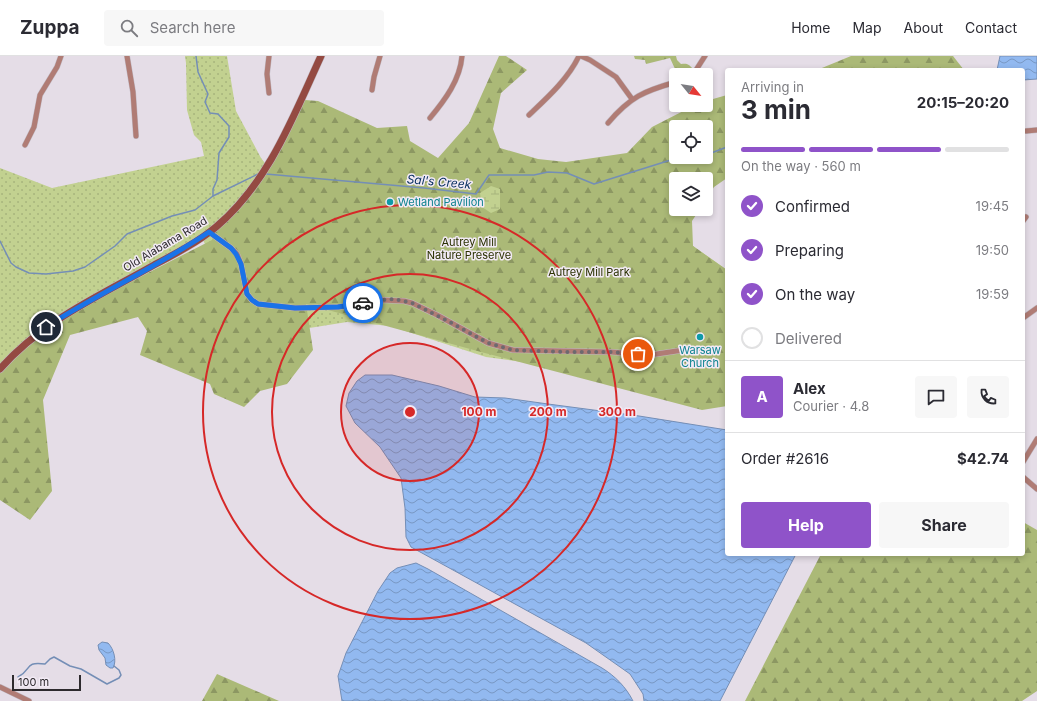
<!DOCTYPE html>
<meta charset="utf-8">
<style>
:root{--surface:#fff;--page:#f7f7f7;--text:#2b2b33;--muted:#7c7c81;--line:#e1e1e2;--accent:#8f53c9}
body{margin:0;font-family:Inter,sans-serif;background:var(--page);color:var(--text);height:100vh;display:flex;flex-direction:column;font-size:15px;white-space:nowrap}
*{box-sizing:border-box;margin:0}
p{font-size:13px;color:var(--muted)}
.icon{flex:none;width:22px;height:22px;fill:none;stroke:currentColor;stroke-width:2;stroke-linecap:round;stroke-linejoin:round}
.map{position:relative;flex:1;overflow:hidden}
.details{position:absolute;left:725px;top:12px;width:300px;height:488px;display:flex;flex-direction:column;background:var(--surface);border-radius:4px;box-shadow:0 2px 6px #0003}
.details>*{flex:none}
.needle{width:26px;rotate:120deg}
.controls{position:absolute;left:669px;top:12px;display:grid;gap:8px}
.controls a{display:grid;place-items:center;width:44px;height:44px;border-radius:4px;background:var(--surface);box-shadow:0 2px 6px #0003;font-size:20px}
.scale{position:absolute;left:12px;bottom:10px;width:69px;box-sizing:border-box;padding-left:4px;border:2px solid #2d2a2e;border-top:0;font-size:11px;line-height:14px;white-space:nowrap;color:#2d2a2e;-webkit-text-stroke:3px #f2eaf5;paint-order:stroke}
.pin{position:absolute;display:grid;place-items:center;width:34px;height:34px;color:#fff;margin:-17px;border:2px solid #fff;border-radius:50%;box-shadow:0 1px 4px #0007}
.courier{position:absolute;display:grid;place-items:center;width:40px;height:40px;margin:-20px;border:3px solid #1a73e8;border-radius:50%;background:#fff;color:#222;box-shadow:0 1px 5px #0007}
.summary em{font-style:normal;font-weight:700}
.summary div{display:flex;flex-direction:column-reverse}
.summary{display:flex;align-items:center;justify-content:space-between;height:68px;padding:0 16px}
h1{font-size:26px;font-weight:700;line-height:30px}
.bar{display:grid;grid-template-columns:repeat(4,1fr);gap:6px 4px;align-content:center;height:48px;padding:0 16px}
.bar i{height:5px;border-radius:3px;background:var(--line)}
.bar .on{background:var(--accent)}
.bar p{grid-column:span 4}
.line{display:flex;align-items:center;gap:10px;padding:0 16px;border-top:1px solid var(--line)}
.line div{flex:1}
.round{display:grid;place-items:center;flex:none;width:42px;height:42px;border-radius:4px;background:var(--page)}
ol{padding:0 16px;list-style:none}
li{display:flex;align-items:center;gap:12px;height:44px}
li p{margin-inline-start:auto}
li .icon{padding:4px;border-radius:50%;background:var(--accent);color:#fff;stroke-width:4}
li:last-child{color:var(--muted)}
li i{width:22px;height:22px;border:2px solid var(--line);border-radius:50%}
.cta{display:flex;gap:8px;margin-top:auto;padding:8px 16px}
.cta a{flex:1;height:46px;border-radius:4px;background:var(--accent);color:#fff;font-size:16px;font-weight:700;line-height:46px;text-align:center}
.cta a+a{background:var(--page);color:var(--text)}
header{display:flex;align-items:center;gap:24px;box-sizing:border-box;height:56px;padding:0 20px;background:var(--surface);border-bottom:1px solid var(--line)}
header strong{font-size:19px}
nav{display:flex;gap:22px;margin-inline-start:auto;font-size:14px}
.search{width:280px;height:36px;background:var(--page);display:flex;align-items:center;gap:10px;box-sizing:border-box;padding:0 14px;border-radius:4px;color:var(--muted);font-size:15px}
.map>svg:first-child{display:block}
.grass{fill:url(#grass-dots)}
.forest{fill:url(#forest-firs);fill-rule:evenodd}
.wetland{fill:url(#wetland-marsh)}
.water{fill:url(#water-waves);stroke:#748eb6}
.lines{fill:none;stroke-linecap:round;stroke-linejoin:round}
.stream{stroke:#748eb6;stroke-width:1.5}
.street-casing{stroke:#c0b9c2;stroke-width:6}
.secondary-casing{stroke:#c0b9c2;stroke-width:8}
.street{stroke:#b07c75;stroke-width:5}
.secondary{stroke:#944a42;stroke-width:7}
.done{stroke:#6d696f;stroke-width:4;stroke-dasharray:0 7.2}
.route{stroke:#1a73e8;stroke-width:5}
.ring{fill:none;stroke:#d62828;stroke-width:2}
.culture-dot{fill:#0f9aa8;stroke:#f2eaf5;stroke-width:1.5}
.labels{text-anchor:middle;stroke-width:3;stroke-linejoin:round;paint-order:stroke}
.culture-label{font-size:11px;fill:#0d838f;stroke:#f2eaf5;text-anchor:start}
.park-label{font-size:11px;fill:#2a3100;stroke:#f2eaf5}
.street-label{font-size:11px;fill:#2d2a2e;stroke:#f2eaf5}
.water-label{font-size:12px;font-style:italic;fill:#0a3161;stroke:#f2eaf5}
.centre{fill:#d62828;stroke:#f2eaf5;stroke-width:2}
.ring-label{font-size:12px;text-anchor:middle;font-weight:bold;fill:#d62828;stroke:#f2eaf5;stroke-width:3;stroke-linejoin:round;paint-order:stroke}
</style>
<header>
<strong>Zuppa</strong>
<div class="search"><svg class="icon" aria-label="search" viewBox="0 0 24 24"><circle cx="10" cy="10" r="6"/><path d="M15 15l6 6"/></svg>Search here</div>
<nav><a>Home</a><a>Map</a><a>About</a><a>Contact</a></nav>
</header>
<div class="map">
<svg width="1037" height="645" viewBox="0 0 1037 645">
<defs>
<pattern id="grass-dots" width="8" height="8" patternUnits="userSpaceOnUse"><rect width="8" height="8" fill="#c2d190"/><path d="M2 2h.1M6 6h.1" fill="none" stroke="#a7b47c" stroke-width="1.8" stroke-linecap="round"/></pattern>
<pattern id="forest-firs" width="22" height="20" patternUnits="userSpaceOnUse"><rect width="22" height="20" fill="#abb977"/><path d="M5 1l3.5 6h-7zM16 11l3.5 6h-7z" fill="#8c9762"/></pattern>
<pattern id="wetland-marsh" width="20" height="14" patternUnits="userSpaceOnUse"><rect width="20" height="14" fill="#c2d190"/><path d="M1 5h8M5 5V1M11 12h8M15 12V8" fill="none" stroke="#a7b47c"/></pattern>
<pattern id="water-waves" width="16" height="10" patternUnits="userSpaceOnUse"><rect width="16" height="10" fill="#92b9f0"/><path d="M0 5q4-4 8 0t8 0" fill="none" stroke="#7897c3"/></pattern>
</defs>
<rect width="100%" height="100%" fill="#e5dde7"/>
<!-- grass -->
<path class="grass" d="M185,0H227L236,55L261,102L268,111L476,126L693,190L727,214L551,310L486,301L390,270L347,266L297,274L237,253L202,182L139,222L28,283L0,317V112L52,132L204,100L201,86L194,79L187,54L186,7Z"/>
<!-- forest -->
<g class="forest">
<path d="M499,0H506L527,14L501,37L493,73L500,92L538,103L566,106L627,97L652,71L695,49H706V45L727,39V122L714,131L706,143V123H676V153H700L692,165L693,190L727,214V350L702,354L481,296L306,248L313,294L287,328L260,335L244,351L214,338L210,328L140,299L147,275L138,261L70,279L43,344L52,435L30,464L0,444V317L28,283L48,268L212,184L216,172L269,112L305,44L318,45L377,72L407,70L410,85L438,102L469,67ZM676,71H706V101H676Z"/>
<path d="M634,0H676L677,4L681,8C687,7 689,8 693,13L685,19H676L675,13L670,2L646,8L645,4L635,3Z"/>
<path d="M851,0H953L964,14H817Z"/>
<path d="M1023,466L1037,474V635L1022,645H745L821,498H1023Z"/>
<path d="M217,618L279,645H202Z"/>
</g>
<!-- wetland -->
<path class="wetland" d="M491,130L500,133V153L491,157L482,151L480,137Z"/>
<!-- water -->
<g class="water">
<path d="M1000,0H1037V23L1023,24V14H997Z"/>
<path d="M365,319H392L439,330L475,341L505,342L548,348L639,360L727,374V498H796L720,645H644L643,638L630,618L586,587L411,491L406,481L405,452L401,422L380,391L355,367L346,350L349,337L357,325Z"/>
<path d="M416,507L428,513L602,612C615,620 626,631 633,645H342L338,620L346,597L378,535L390,517L397,512Z"/>
<path d="M102,586L108,587C114,593 117,605 113,612H110L106,609L105,602L99,594L98,589Z"/>
</g>
<g class="lines">
<!-- stream -->
<g class="stream">
<path d="M196,0L198,16L208,38L205,46L210,57L218,58L229,70V81L219,97L217,124L213,133V140"/>
<path d="M706,99L727,91"/>
<path d="M266,118L424,132L476,138L489,119H534L548,116L567,117L594,128L674,103L690,104L700,101"/>
<path d="M0,185L11,207L16,211L29,217L46,218L73,215L85,211L115,190L127,178L172,160L195,154L213,140L258,118"/>
<path d="M18,621C32,614 24,605 45,608L50,603L54,601L70,610L81,613L107,628L119,622L121,619L119,614L114,610"/>
</g>
<defs>
<g id="street">
<path d="M127,0L133,36L136,80"/>
<path d="M581,0L590,4L616,21L632,43"/>
<path d="M692,19L696,14L705,0"/>
<path d="M372,34L374,21L380,0"/>
<path d="M269,37L267,18L269,0"/>
<path d="M529,59C548,41 568,23 579,0"/>
<path d="M430,62C445,44 460,24 462,0"/>
<path d="M608,67C630,41 644,35 676,26"/>
<path d="M1026,75L1037,74"/>
<path d="M25,89L34,71L40,39L57,11L61,0"/>
<path d="M1023,165L1026,161"/>
<path d="M209,176L231,192L237,198L241,208L247,238L252,244L258,248L295,252L338,251L357,249L381,244L404,245L412,247L437,259L488,287L513,294L611,296L650,299L690,293L704,294"/>
<path d="M1023,262L1037,252"/>
<path d="M1023,406L1037,383"/>
<path d="M1023,421L1037,433"/>
<path d="M0,631L29,645"/>
</g>
<path id="secondary" d="M0,313C42,265 99,240 154,209C175,198 198,186 216,171C269,126 293,61 321,0"/>
</defs>
<!-- street casing -->
<use href="#street" class="street-casing"/>
<!-- secondary casing -->
<use href="#secondary" class="secondary-casing"/>
<!-- street -->
<use href="#street" class="street"/>
<!-- secondary -->
<use href="#secondary" class="secondary"/>
</g>
<g class="lines">
<!-- done -->
<path class="done" d="M363,247L381,244L394,243L412,247L446,264L488,287L513,294L569,296H611L638,298"/>
<!-- route -->
<path class="route" d="M46,271C99,237 157,211 209,176L231,192L236,198L241,208L247,238L252,244L258,248L295,252L338,251L363,247"/>
</g>
<!-- distance rings -->
<circle cx="410" cy="356" r="69" fill="#d62828" fill-opacity=".12"/>
<g class="ring">
<circle cx="410" cy="356" r="69"/>
<circle cx="410" cy="356" r="138"/>
<circle cx="410" cy="356" r="207"/>
</g>
<!-- markers -->
<g class="culture-dot">
<circle cx="390" cy="146" r="4"/>
<circle cx="700" cy="281" r="4"/>
</g>
<g class="labels">
<!-- culture labels -->
<g class="culture-label">
<text x="398" y="150">Wetland Pavilion</text>
<text x="700" y="298" text-anchor="middle">Warsaw<tspan x="700" dy="13">Church</tspan></text>
</g>
<!-- park labels -->
<g class="park-label">
<text x="469" y="190">Autrey Mill<tspan x="469" dy="13">Nature Preserve</tspan></text>
<text x="589" y="220">Autrey Mill Park</text>
</g>
<!-- street labels -->
<g class="street-label">
<text transform="translate(165 188) rotate(-31)" y="4">Old Alabama Road</text>
</g>
<!-- water labels -->
<g class="water-label">
<text transform="translate(439 126) rotate(5)" y="4">Sal's Creek</text>
</g>
</g>
<circle cx="410" cy="356" r="6" class="centre"/>
<g class="ring-label">
<text x="479" y="360">100 m</text>
<text x="548" y="360">200 m</text>
<text x="617" y="360">300 m</text>
</g>
</svg>
<div class="controls">
<a><svg class="needle" viewBox="-14 -14 28 28"><path d="M0-13l5 13h-10z" fill="#e53935"/><path d="M0 13l5-13h-10z" fill="#7c7c81"/></svg></a>
<a><svg class="icon" aria-label="locate" viewBox="0 0 24 24"><circle cx="12" cy="12" r="6"/><path d="M12 2v4M12 18v4M2 12h4M18 12h4"/></svg></a>
<a><svg class="icon" aria-label="layers" viewBox="0 0 24 24"><path d="M12 4l9 5-9 5-9-5zM3 14l9 5 9-5"/></svg></a>
</div>
<div class="scale">100 m</div>
<div class="pin" style="left:638px;top:298px;background:#ea580c"><svg class="icon" aria-label="bag" viewBox="0 0 24 24"><path d="M5 8h14l-1 12H6zM9 8a3 3 0 0 1 6 0"/></svg></div>
<div class="pin" style="left:46px;top:271px;background:#1f2937"><svg class="icon" aria-label="home" viewBox="0 0 24 24"><path d="M3 11l9-7 9 7M6 9v11h12V9"/></svg></div>
<div class="courier" style="left:363px;top:247px"><svg class="icon" aria-label="car" viewBox="0 0 24 24"><path d="M5 17H2v-5l4-1 3-4h7l3 4 3 1v5h-3M9 17h6M6 11h13"/><circle cx="7" cy="17" r="2"/><circle cx="17" cy="17" r="2"/></svg></div>
<section class="details">
<div class="summary"><div><h1>3 min</h1><p>Arriving in</p></div><em>20:15–20:20</em></div>
<div class="bar"><i class="on"></i><i class="on"></i><i class="on"></i><i></i><p>On the way · 560 m</p></div>
<ol>
<li><svg class="icon" aria-label="check" viewBox="0 0 24 24"><path d="M5 12l5 5 9-10"/></svg>Confirmed<p>19:45</p></li>
<li><svg class="icon" aria-label="check" viewBox="0 0 24 24"><path d="M5 12l5 5 9-10"/></svg>Preparing<p>19:50</p></li>
<li><svg class="icon" aria-label="check" viewBox="0 0 24 24"><path d="M5 12l5 5 9-10"/></svg>On the way<p>19:59</p></li>
<li><i></i>Delivered</li>
</ol>
<div class="line" style="height:72px"><b class="round" style="background:var(--accent);color:#fff">A</b><div><b>Alex</b><p>Courier · 4.8</p></div><a class="round"><svg class="icon" aria-label="chat" viewBox="0 0 24 24"><path d="M4 5h16v11H9l-5 4z"/></svg></a><a class="round"><svg class="icon" aria-label="phone" viewBox="0 0 24 24"><path d="M5 4h4l2 5-3 2q2 4 5 5l2-3 5 2v4C11 20 4 13 5 4z"/></svg></a></div>
<div class="line" style="height:52px"><div>Order #2616</div><b>$42.74</b></div>
<div class="cta"><a>Help</a><a>Share</a></div>
</section>
</div>
